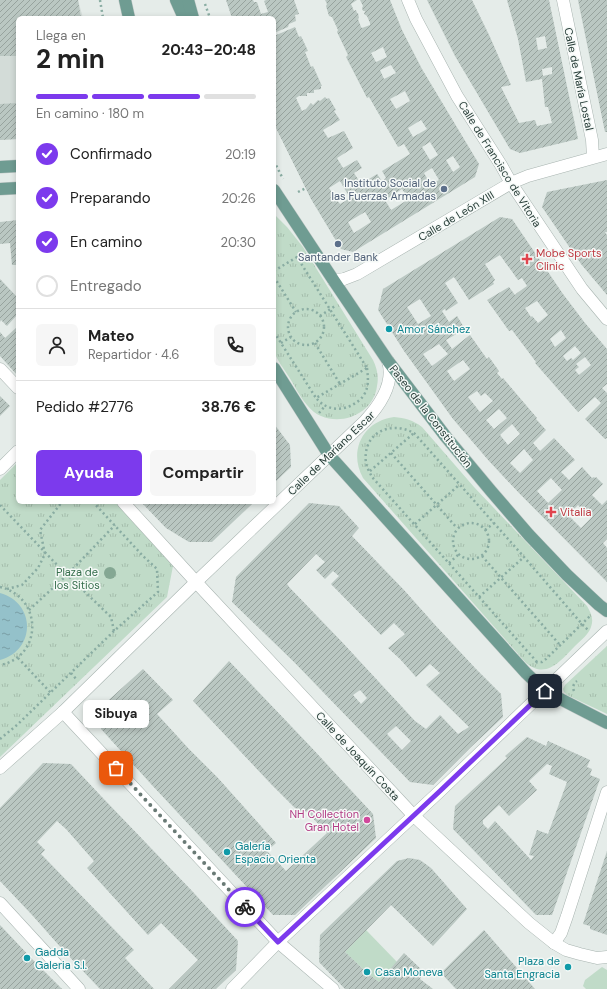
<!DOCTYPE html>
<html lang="es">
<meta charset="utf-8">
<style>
:root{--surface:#fff;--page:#f6f6f6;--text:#222;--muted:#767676;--line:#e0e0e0;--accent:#7c3aed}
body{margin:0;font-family:"DM Sans",sans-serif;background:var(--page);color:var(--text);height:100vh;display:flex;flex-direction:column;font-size:15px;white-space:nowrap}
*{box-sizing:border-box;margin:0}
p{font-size:13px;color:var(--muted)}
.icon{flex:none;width:22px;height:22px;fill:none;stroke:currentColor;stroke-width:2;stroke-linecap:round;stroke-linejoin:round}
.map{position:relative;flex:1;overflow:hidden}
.drawer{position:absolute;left:16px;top:16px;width:260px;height:488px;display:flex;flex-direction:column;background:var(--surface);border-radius:6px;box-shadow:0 2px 6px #0003}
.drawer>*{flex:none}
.pin{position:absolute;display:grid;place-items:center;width:34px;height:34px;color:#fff;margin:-17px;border-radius:8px;box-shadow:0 2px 6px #0006}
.courier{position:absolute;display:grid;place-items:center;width:40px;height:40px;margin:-20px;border:3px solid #7c3aed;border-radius:50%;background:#fff;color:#222;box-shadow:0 1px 5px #0007}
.bubble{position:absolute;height:28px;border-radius:6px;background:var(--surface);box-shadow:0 2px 6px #0003;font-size:13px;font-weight:700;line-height:28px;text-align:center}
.headline em{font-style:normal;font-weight:700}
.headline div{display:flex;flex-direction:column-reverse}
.headline{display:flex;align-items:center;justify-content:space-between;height:68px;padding:0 20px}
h1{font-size:26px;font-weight:700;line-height:30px}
.bar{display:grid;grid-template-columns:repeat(4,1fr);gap:6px 4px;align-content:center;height:48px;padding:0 20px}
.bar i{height:5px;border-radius:3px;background:var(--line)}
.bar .selected{background:var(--accent)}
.bar p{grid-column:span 4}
.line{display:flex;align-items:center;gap:10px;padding:0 20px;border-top:1px solid var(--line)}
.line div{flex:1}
.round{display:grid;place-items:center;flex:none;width:42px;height:42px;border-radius:6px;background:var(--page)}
ol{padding:0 20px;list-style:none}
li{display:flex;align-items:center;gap:12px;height:44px}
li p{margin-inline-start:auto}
li .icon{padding:4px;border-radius:50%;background:var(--accent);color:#fff;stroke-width:4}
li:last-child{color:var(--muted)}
li i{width:22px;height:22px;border:2px solid var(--line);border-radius:50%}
.button{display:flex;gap:8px;margin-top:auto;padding:8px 20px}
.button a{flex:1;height:46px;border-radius:6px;background:var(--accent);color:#fff;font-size:16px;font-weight:700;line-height:46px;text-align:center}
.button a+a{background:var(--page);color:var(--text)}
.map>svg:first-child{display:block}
.built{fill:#d3dcd8}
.green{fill:#c0dbc8}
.park{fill:url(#park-tufts)}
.water{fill:url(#water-ripples)}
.building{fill:url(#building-hatch);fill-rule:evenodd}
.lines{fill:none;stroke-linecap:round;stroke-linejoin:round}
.minor-casing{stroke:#a8b4b0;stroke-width:13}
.major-casing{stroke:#c2c8c7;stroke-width:13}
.path{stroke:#89aca2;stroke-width:2.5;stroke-dasharray:2 3;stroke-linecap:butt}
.minor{stroke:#fff;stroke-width:12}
.major{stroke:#6f9c92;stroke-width:12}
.tree{fill:#84a793}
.done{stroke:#697a75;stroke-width:4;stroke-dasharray:0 7.2}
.route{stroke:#7c3aed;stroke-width:5}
.service-dot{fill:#5c6f8a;stroke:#f5f9f7;stroke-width:1.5}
.health-dot{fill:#e0444e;stroke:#f5f9f7;stroke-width:1.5}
.culture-dot{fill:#0f9aa8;stroke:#f5f9f7;stroke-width:1.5}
.hotel-dot{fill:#d1479c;stroke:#f5f9f7;stroke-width:1.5}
.labels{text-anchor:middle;stroke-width:3;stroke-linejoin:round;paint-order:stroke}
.street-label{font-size:11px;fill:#263c37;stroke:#f5f9f7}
.service-label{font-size:11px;fill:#4e5e75;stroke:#f5f9f7;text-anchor:end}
.health-label{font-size:11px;fill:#be3a42;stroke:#f5f9f7;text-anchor:start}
.culture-label{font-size:11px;fill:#0d838f;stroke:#f5f9f7;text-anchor:start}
.park-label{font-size:11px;fill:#356e4c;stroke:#f5f9f7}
.hotel-label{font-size:11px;fill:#b23c85;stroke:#f5f9f7;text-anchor:end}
</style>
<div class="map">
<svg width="607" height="989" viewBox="0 0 607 989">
<defs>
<pattern id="park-tufts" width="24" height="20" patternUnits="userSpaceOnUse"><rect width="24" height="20" fill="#c0dbc8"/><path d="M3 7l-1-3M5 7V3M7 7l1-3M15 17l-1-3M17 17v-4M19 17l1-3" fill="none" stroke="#a5bdac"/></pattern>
<pattern id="water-ripples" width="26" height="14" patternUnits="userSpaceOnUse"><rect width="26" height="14" fill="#94c1ca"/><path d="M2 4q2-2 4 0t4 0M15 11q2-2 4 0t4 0" fill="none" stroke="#799ea5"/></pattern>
<pattern id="building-hatch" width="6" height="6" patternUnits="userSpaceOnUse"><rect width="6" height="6" fill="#bac7c2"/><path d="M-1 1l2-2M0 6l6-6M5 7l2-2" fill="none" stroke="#97a39e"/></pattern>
</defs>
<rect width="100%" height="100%" fill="#e5ece9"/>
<!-- built -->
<path class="built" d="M0,0H78L83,18H18V139L0,140Z"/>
<!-- green -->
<g class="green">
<path d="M366,930L397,962L379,982L366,972L345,952Z"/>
<path d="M602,967L607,970V989H586L583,986L585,980Z"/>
</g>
<!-- park -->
<g class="park">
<path d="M274,214L287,227L303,247L373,360C377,368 379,377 377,386C374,412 344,426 321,416C316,414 311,410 307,405C299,396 294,384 287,374C283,368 278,361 275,354C272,348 274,328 274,321C274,285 274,250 274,214Z"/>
<path d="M394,417C405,418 413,420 422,427L474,487L587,606C591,613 594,619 591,627C589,634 581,640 575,646C561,660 547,680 526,663L363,478C348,451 363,421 394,417Z"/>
<path d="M18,462V502H115L172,562L173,566L167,597L0,757V480Z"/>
<path d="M607,646V714L567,695L564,692L563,689L565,685Z"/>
</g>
<!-- water -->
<path class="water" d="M0,593C36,603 36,650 0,660Z"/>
<!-- building -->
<g class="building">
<path d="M0,0H78L81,18H18V56H0Z"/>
<path d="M226,0H253L254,2H257L261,14L268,12L264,1L266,0H294L299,14L295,15L296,21L289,24L288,27L274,33V18H232Z"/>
<path d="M325,0H357L351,4L354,11L356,10L357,13H358L359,18L358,19L361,27L362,28L370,25V23L367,16L364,14L365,11H363L362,8L363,6L360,0H390L402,30L422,69L479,164L475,177L353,252L341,249L311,199L274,124V36L295,27L299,37L301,36L308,51L305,52L311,67L313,66L322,86H321V89L314,90V93H307V96H299L296,98L302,111L306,109L311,103L313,105L318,100L320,101L325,97L327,99L329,98L336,110L334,111L340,120L323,130L328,138L344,131L353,148L337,158L343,168L357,160L362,168L354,173L361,184L377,174L382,181L386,178L382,171L410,154L404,144L398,147L369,97L367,98L346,57L348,55L337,32L338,30L332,17L329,16L326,6L327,4ZM383,47L387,57L376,62L371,53ZM391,65L396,73L384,79L380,70ZM405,91L410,101L396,109L390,99ZM421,120L427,129L413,137L408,128ZM430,142L438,155L430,160L422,147ZM453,156L460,167L453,172L446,160ZM432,168L439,180L431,185L424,173ZM340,181L350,198L340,204L329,188ZM402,189L409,199L391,210L385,200ZM365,212L371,222L354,233L348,222Z"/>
<path d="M427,0H472L490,37L511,85L501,87L519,123L535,120L537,126L552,123L548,107H545L542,79L526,82L518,39L507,0H549L578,139L520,153L510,149L455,56ZM545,36L547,48L538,50L536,38ZM552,67V74L543,76L542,69Z"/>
<path d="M578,0H607V132H605Z"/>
<path d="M18,103V139L0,140V104Z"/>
<path d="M607,180V232H605L607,235V295L581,264L542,207L547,192Z"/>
<path d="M500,217L512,219L563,294L585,323L607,349V384L602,388L607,393V438L605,439L585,419L601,403L595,397L578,412L535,363L536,362L512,330L509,331L487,300L509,287L515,295L517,293L527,286L522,278L518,280L500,255L485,264L495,280L493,282L494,284L469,300L454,277L445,283L458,303L446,311L445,309L442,311L449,322L457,316L465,329L446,340L452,349L470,335L487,359L489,357L499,371L497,373L502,379L503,378L537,418L536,419L546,430L533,443L540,451L554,438L575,460L561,472L569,480L582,467L592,478L594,477L595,478L596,477L603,484L592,495L602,505L607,500V539L603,543L607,548V582L519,493L489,461L453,419L404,351L378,310L383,289ZM420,299L431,316L418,324L407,307ZM537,301L548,315L538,323L532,316L531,317L525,308ZM561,330L566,338L555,347L550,339ZM439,344L448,354L432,366L423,354ZM575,346L581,353L573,360L571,358L567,361L563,356ZM585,357L591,365L579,375L575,370L579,367L576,364ZM463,360L470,369L454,381L447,371ZM477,391L481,396L485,393L493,401L480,412L468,397ZM499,409L507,418L494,429L486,420ZM512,424L520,434L508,445L500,435ZM524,449L533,460L520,473L510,463ZM551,478L562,490L548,503L537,491ZM578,505L591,518L581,528L568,515Z"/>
<path d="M18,220V265H12L10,243L0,244V222Z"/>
<path d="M0,279L18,298V317L17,315L7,326L1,320L0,322Z"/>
<path d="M18,326V376L0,356V332L5,338Z"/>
<path d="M0,396L10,406L0,416Z"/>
<path d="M274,424L290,445L291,467L274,483Z"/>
<path d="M141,502H254L212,542H189L166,528Z"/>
<path d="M309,503L339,506L359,528L352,536L404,590L436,626L476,669L501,694L503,717L471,747L433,785L410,782L294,662L232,602L236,577ZM316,554L325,562L316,570L325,579L333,571L339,576L331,584L381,635L394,623L405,634L388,648L400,659L416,677L430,664L440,673L426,685L469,727L458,734L440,715L426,729L415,721L342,642L290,588L287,584ZM360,690L367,698L361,704L353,695ZM396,726L411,741L402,750L387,734Z"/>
<path d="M229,661L310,746L373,814L376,838L295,915H273L151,784L101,729V707L143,669L173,700L157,714L189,749L218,778L276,843L267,851L286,871L327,833L306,811L302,815L271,784L193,701Z"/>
<path d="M527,737L546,746L548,741L590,760L587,767L592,769L590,775L600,779L552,915H536L453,829L455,806L480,783L507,758L505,756ZM547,764L552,766L549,774L567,782L548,834L537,830L529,855L534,856L531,860L495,821L488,829L483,824V820L499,805L509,816L537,790L529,781Z"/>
<path d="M43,763L71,764L100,795L193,892L238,941L236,970L216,989H169L198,960L161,923L148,935L87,868L94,861L66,829L57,821L37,842L45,850L41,854L134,950L125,958L154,989H100L63,950L33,916L0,881V808Z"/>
<path d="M607,851V935L590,929V926L583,924Z"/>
<path d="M409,858L420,860L431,868L467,909L433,946L391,905L345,952L366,972L379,982L404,953L424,972L420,979L433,989H345L319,962L320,935L397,861Z"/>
<path d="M0,925L33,960L62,989H0Z"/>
<path d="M484,930L535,989H456L441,973Z"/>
</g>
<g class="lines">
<defs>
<g id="minor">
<path d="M408,0L416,19L457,96L501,165L511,183L582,289L607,319"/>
<path d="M563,0L592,140L593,157"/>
<path d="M334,281L344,279L357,274L511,183L528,176L607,154"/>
<path d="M0,369L18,388"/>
<path d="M0,469L18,451"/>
<path d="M123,502L196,582L414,816L529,923L554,943L566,950L580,954L597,958L607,957"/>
<path d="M63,712L278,942L333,989"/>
<path d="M0,768L63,712L196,582L365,421C380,405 395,384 388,361"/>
<path d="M0,903L79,989"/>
<path d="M554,943L561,933L567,916L607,792"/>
<path d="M232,989L278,942L440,791L607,631"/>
</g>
<g id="major">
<path d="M125,0L129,18"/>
<path d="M176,0L184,18"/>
<path d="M188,0L193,18"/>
<path d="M0,167L18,166"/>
<path d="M0,189L18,188"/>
<path d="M274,190L334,281L388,361L446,437L491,491L529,535L567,575L599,605L607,611"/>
<path d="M274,368L329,455L526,673L545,691L574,706L607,723"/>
</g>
</defs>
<!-- minor casing -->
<use href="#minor" class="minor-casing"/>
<!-- major casing -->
<use href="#major" class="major-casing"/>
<!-- path -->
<g class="path">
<path d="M100,0L103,18"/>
<path d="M205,4L210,18"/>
<path d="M274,161L283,179"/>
<path d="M298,192L306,188"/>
<path d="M274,271L297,257L367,368"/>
<path d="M274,277L296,312"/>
<circle cx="306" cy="327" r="18"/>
<path d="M320,316L335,306"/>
<path d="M274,332L316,398"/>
<path d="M281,343L291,337"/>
<path d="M315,343L340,384"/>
<path d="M367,368C368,377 369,385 365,393C363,397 360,400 357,402C343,412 327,411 316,398Z"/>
<path d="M319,413L325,406"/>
<path d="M391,453L457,528"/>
<path d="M370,471L414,433"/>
<path d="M0,505L59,567L111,617L114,631"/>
<circle cx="471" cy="541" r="18"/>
<path d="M415,524L459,485"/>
<path d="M485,530L494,523"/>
<path d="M482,556L560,645"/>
<path d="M449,563L458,555"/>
<path d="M0,587C43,597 43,657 0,665"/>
<path d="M7,589L22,585L38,568L45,554L40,530L62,502"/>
<path d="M479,597L524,557"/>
<path d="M29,610L67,575L115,525"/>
<path d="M18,658L51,693"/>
<path d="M537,662L372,477C370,473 367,468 366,463C362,433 390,420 414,433L524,557L582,624L589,631"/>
<path d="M536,663L537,662H542L546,659L590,616"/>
<path d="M71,673L77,680"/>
<path d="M574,691C572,687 574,683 577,681"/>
<path d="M0,739L17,725L114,631L158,592L157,569L143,556L93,502"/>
</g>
<!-- minor -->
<use href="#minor" class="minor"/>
<!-- major -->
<use href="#major" class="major"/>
</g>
<!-- trees -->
<circle class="tree" cx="110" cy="573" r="6"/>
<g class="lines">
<!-- done -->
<path class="done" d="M116,768L245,907"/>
<!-- route -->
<path class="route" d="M245,907L278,942L440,791L545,691"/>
</g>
<!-- markers -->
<g class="service-dot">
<circle cx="444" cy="189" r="4"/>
<circle cx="338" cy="244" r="4"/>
</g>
<g class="health-dot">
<path d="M525 253h4v4h4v4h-4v4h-4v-4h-4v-4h4z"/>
<path d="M549 506h4v4h4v4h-4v4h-4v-4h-4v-4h4z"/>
</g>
<g class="culture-dot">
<circle cx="389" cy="329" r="4"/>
<circle cx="227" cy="852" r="4"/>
<circle cx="27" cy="958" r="4"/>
<circle cx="568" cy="967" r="4"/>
<circle cx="367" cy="972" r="4"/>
</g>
<circle class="hotel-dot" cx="367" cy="820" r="4"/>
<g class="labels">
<!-- street labels -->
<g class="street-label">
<text transform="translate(579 79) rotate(78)" y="4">Calle de María Lostal</text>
<text transform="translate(500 164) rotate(58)" y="4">Calle de Francisco de Vitoria</text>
<text transform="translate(456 216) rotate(-31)" y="4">Calle de León XIII</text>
<text transform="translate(431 416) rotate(52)" y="4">Paseo de la Constitución</text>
<text transform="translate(331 453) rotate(-44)" y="4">Calle de Mariano Escar</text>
<text transform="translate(358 756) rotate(47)" y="4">Calle de Joaquín Costa</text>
</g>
<!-- service labels -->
<g class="service-label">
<text x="436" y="187">Instituto Social de<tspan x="436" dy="13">las Fuerzas Armadas</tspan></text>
<text x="338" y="261" text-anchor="middle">Santander Bank</text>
</g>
<!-- health labels -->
<g class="health-label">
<text x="536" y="257">Mobe Sports<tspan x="536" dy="13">Clinic</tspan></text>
<text x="560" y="516">Vitalia</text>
</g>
<!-- culture labels -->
<g class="culture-label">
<text x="397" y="333">Amor Sánchez</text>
<text x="235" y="850">Galería<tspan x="235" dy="13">Espacio Orienta</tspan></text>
<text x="35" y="956">Gadda<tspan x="35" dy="13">Galeria S.l.</tspan></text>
<text x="560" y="965" text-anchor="end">Plaza de<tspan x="560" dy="13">Santa Engracia</tspan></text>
<text x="375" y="976">Casa Moneva</text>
</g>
<!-- park labels -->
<g class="park-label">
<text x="77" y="576">Plaza de<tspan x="77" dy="13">los Sitios</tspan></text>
</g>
<!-- hotel labels -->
<g class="hotel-label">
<text x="359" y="818">NH Collection<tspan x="359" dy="13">Gran Hotel</tspan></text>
</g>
</g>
</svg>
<div class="pin" style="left:116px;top:768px;background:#ea580c"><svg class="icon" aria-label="bag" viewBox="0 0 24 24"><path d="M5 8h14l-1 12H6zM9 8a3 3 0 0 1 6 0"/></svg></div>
<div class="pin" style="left:545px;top:691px;background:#1f2937"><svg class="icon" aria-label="home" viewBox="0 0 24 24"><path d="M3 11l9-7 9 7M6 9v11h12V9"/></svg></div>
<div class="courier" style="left:245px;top:907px"><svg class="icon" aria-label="bike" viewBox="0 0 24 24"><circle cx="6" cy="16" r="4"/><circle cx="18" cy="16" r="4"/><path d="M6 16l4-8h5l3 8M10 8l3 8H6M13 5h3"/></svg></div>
<div class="bubble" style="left:83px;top:700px;width:66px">Sibuya</div>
<section class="drawer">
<div class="headline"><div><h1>2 min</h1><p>Llega en</p></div><em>20:43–20:48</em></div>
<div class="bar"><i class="selected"></i><i class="selected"></i><i class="selected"></i><i></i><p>En camino · 180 m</p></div>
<ol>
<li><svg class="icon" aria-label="check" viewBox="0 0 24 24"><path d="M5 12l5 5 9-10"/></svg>Confirmado<p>20:19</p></li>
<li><svg class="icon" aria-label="check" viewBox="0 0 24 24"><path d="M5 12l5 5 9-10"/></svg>Preparando<p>20:26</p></li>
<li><svg class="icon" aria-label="check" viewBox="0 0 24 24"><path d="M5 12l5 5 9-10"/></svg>En camino<p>20:30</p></li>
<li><i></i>Entregado</li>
</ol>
<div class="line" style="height:72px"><a class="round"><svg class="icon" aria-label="person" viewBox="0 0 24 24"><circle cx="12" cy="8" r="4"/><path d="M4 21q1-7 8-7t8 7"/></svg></a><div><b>Mateo</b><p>Repartidor · 4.6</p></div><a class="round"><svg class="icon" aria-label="phone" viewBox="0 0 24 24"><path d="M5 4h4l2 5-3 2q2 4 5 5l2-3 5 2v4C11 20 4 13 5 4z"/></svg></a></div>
<div class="line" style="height:52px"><div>Pedido #2776</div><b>38.76 €</b></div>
<div class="button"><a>Ayuda</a><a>Compartir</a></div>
</section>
</div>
